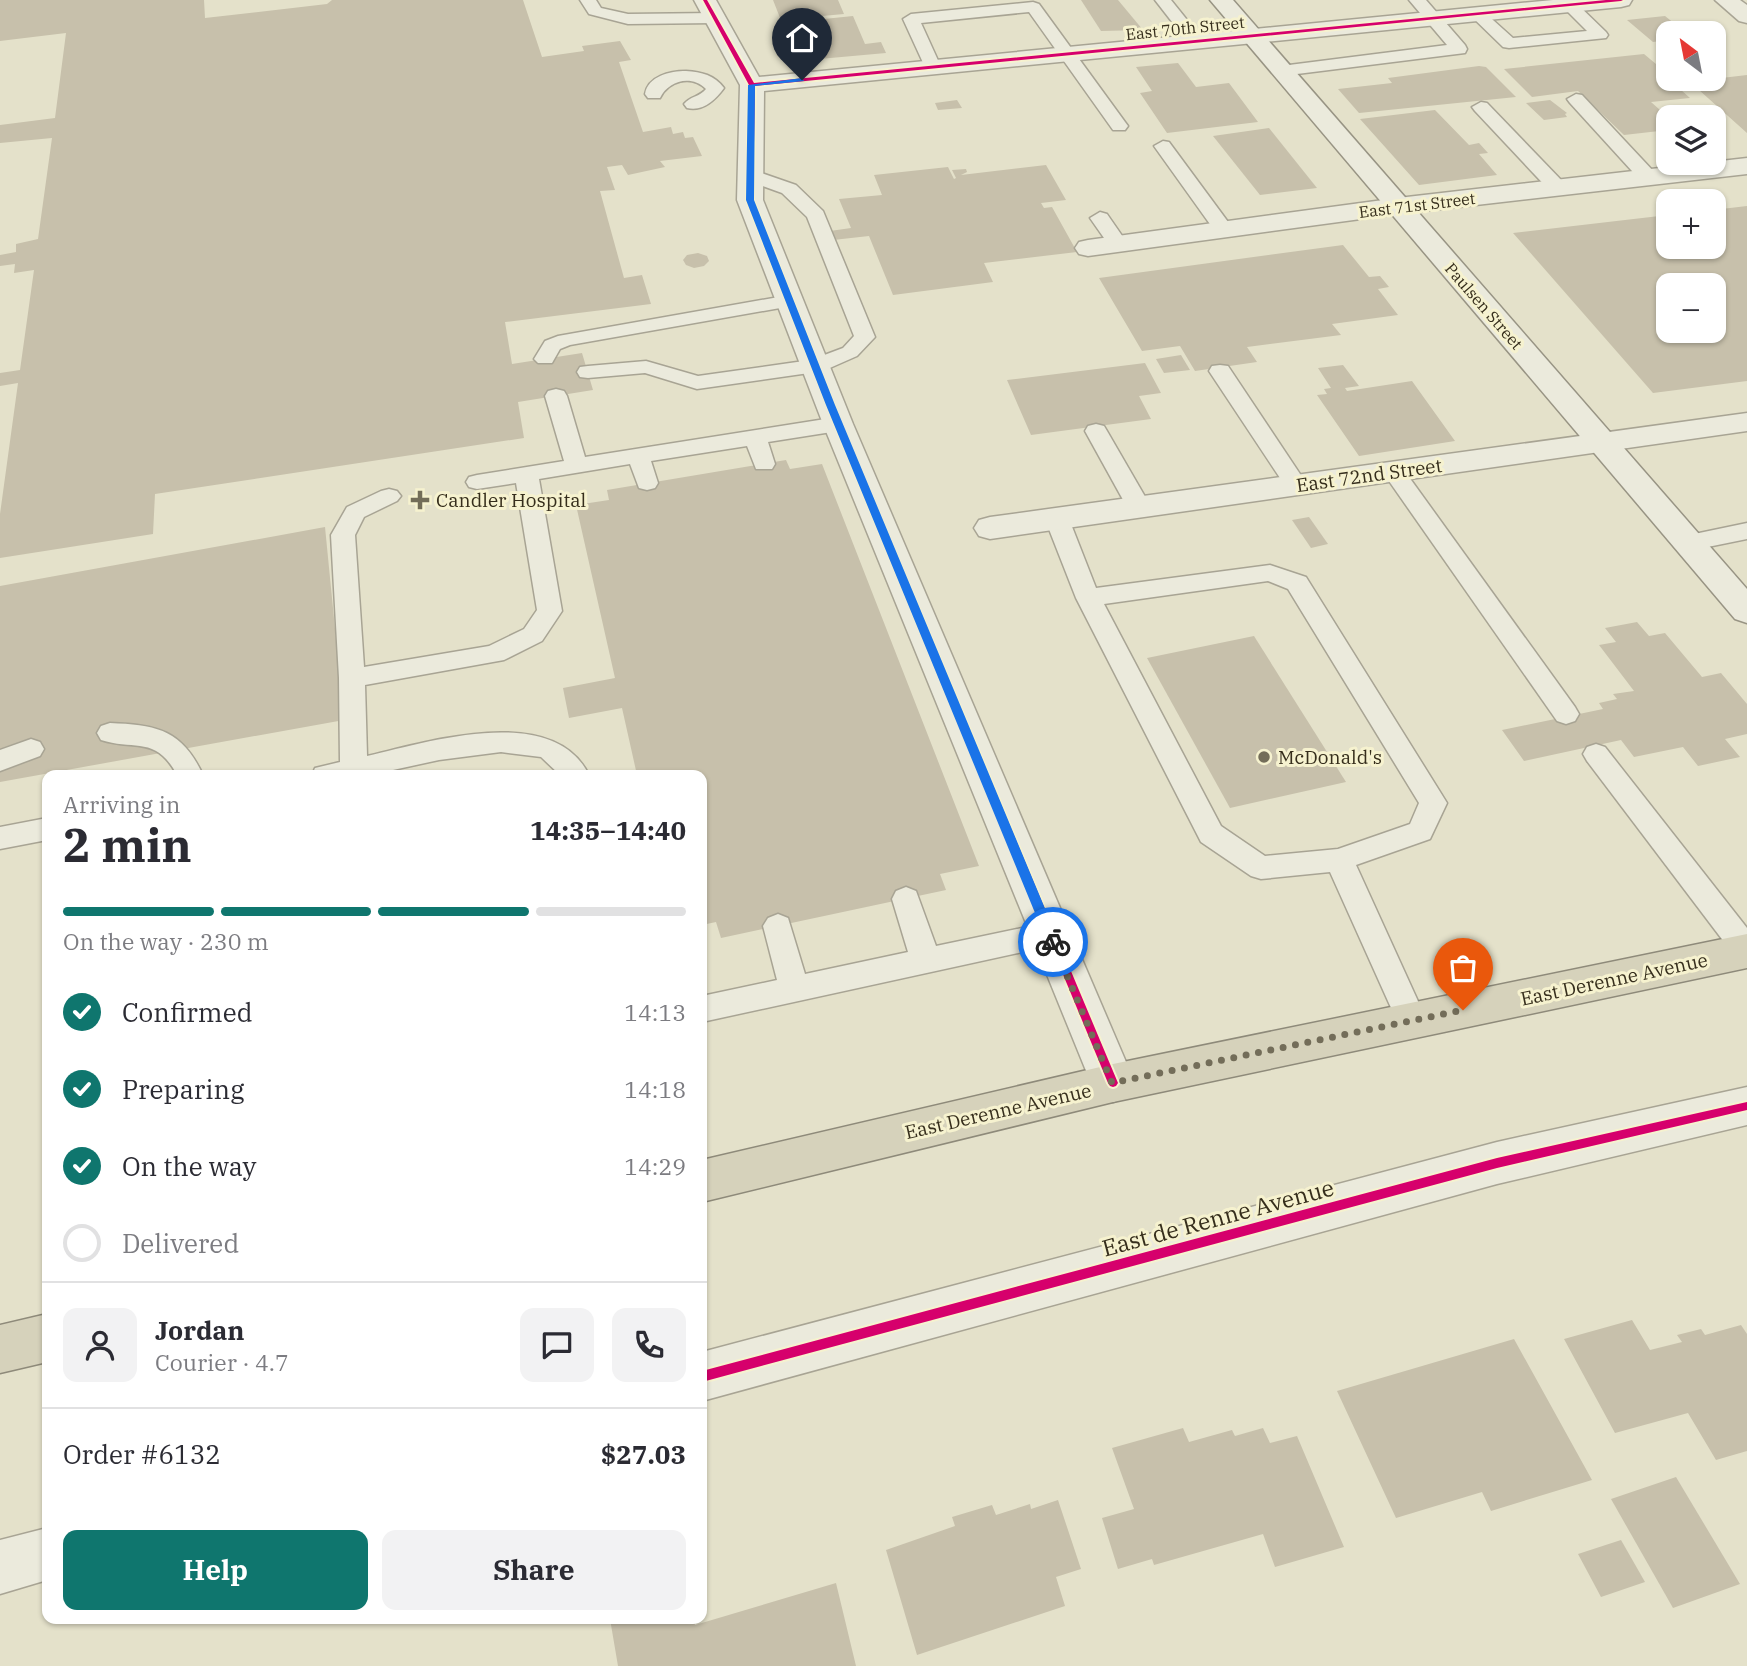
<!DOCTYPE html>
<meta charset="utf-8">
<style>
:root{--surface:#fff;--page:#f2f2f3;--text:#2b2b33;--muted:#7c7c81;--line:#e1e1e2;--accent:#0f766e}
body{margin:0;font-family:"IBM Plex Serif",serif;background:var(--page);color:var(--text);height:100vh;display:flex;flex-direction:column;font-size:26px;white-space:nowrap}
*{box-sizing:border-box;margin:0}
p{font-size:23px;color:var(--muted)}
.icon{flex:none;width:38px;height:38px;fill:none;stroke:currentColor;stroke-width:2;stroke-linecap:round;stroke-linejoin:round}
.map{position:relative;flex:1;overflow:hidden}
.panel{position:absolute;left:42px;top:770px;width:665px;height:854px;display:flex;flex-direction:column;background:var(--surface);border-radius:14px;box-shadow:0 2px 5px #0004}
.panel>*{flex:none}
.needle{width:46px;rotate:328deg}
.fabs{position:absolute;left:1656px;top:21px;display:grid;gap:14px}
.fabs a{display:grid;place-items:center;width:70px;height:70px;border-radius:14px;background:var(--surface);box-shadow:0 2px 5px #0004;font-size:35px}
.pin{position:absolute;display:grid;place-items:center;width:60px;height:60px;color:#fff;margin:-72px -30px;border-radius:50% 50% 50% 0;rotate:-45deg;box-shadow:0 0 7px #0007}
.pin .icon{rotate:45deg}
.courier{position:absolute;display:grid;place-items:center;width:70px;height:70px;margin:-35px;border:5px solid #1a73e8;border-radius:50%;background:#fff;color:#222;box-shadow:0 2px 9px #0007}
.summary em{font-style:normal;font-weight:800}
.summary div{display:flex;flex-direction:column-reverse}
.summary{display:flex;align-items:center;justify-content:space-between;height:119px;padding:0 21px}
h1{font-size:46px;font-weight:800;line-height:52px}
.bar{display:grid;grid-template-columns:repeat(4,1fr);gap:10px 7px;align-content:center;height:84px;padding:0 21px}
.bar i{height:9px;border-radius:5px;background:var(--line)}
.bar .current{background:var(--accent)}
.bar p{grid-column:span 4}
.line{display:flex;align-items:center;gap:18px;padding:0 21px;border-top:2px solid var(--line)}
.line div{flex:1}
.round{display:grid;place-items:center;flex:none;width:74px;height:74px;border-radius:14px;background:var(--page)}
ol{padding:0 21px;list-style:none}
li{display:flex;align-items:center;gap:21px;height:77px}
li p{margin-inline-start:auto}
li .icon{padding:7px;border-radius:50%;background:var(--accent);color:#fff;stroke-width:4}
li:last-child{color:var(--muted)}
li i{width:38px;height:38px;border:4px solid var(--line);border-radius:50%}
.action{display:flex;gap:14px;margin-top:auto;padding:14px 21px}
.action a{flex:1;height:80px;border-radius:14px;background:var(--accent);color:#fff;font-size:28px;font-weight:800;line-height:80px;text-align:center}
.action a+a{background:var(--page);color:var(--text)}
.map>svg:first-child{display:block}
.building{fill:#c7c0ab;fill-rule:evenodd}
.lines{fill:none;stroke-linecap:round;stroke-linejoin:round}
.lane-casing{stroke:#a8a494;stroke-width:3}
.street-casing{stroke:#a8a494;stroke-width:3}
.secondary-casing{stroke:#989484;stroke-width:3}
.highway-casing{stroke:#8e8a7a;stroke-width:3}
.lane{fill:#ebeadc;fill-rule:evenodd}
.street{fill:#ebeadc;fill-rule:evenodd}
.secondary{fill:#ebeadc;fill-rule:evenodd}
.highway{fill:#d6d2bb;fill-rule:evenodd}
.cycleway-casing{stroke:#f6f2cf;stroke-width:4}
.cycleway{fill:#d6006c;fill-rule:evenodd}
.route{fill:#1a73e8}
.done{stroke:#736d59;stroke-width:7;stroke-dasharray:0 12.6}
.poi-dot{fill:#736d59;stroke:#f6f2cf;stroke-width:2.5}
.labels{text-anchor:middle;stroke-width:6;stroke-linejoin:round;paint-order:stroke}
.far-street-label{font-size:16px;fill:#362e1c;stroke:#f6f2cf}
.street-label{font-size:19px;fill:#362e1c;stroke:#f6f2cf}
.poi-label{font-size:19px;fill:#362e1c;stroke:#f6f2cf;text-anchor:start}
.near-street-label{font-size:23px;fill:#362e1c;stroke:#f6f2cf}
</style>
<div class="map">
<svg width="1747" height="1666" viewBox="0 0 1747 1666">
<rect width="100%" height="100%" fill="#e4e1ca"/>
<!-- building -->
<g class="building">
<path d="M0,0H204L205,18L327,4L332,0H523L542,57L584,51L582,46L620,41L631,60L619,62L643,132L671,127L673,134L683,132L685,138L693,137L702,156L660,161L665,167L628,175L622,165L607,167L615,190L600,191L624,278L642,275L651,304L505,322L512,364L582,353L593,390L518,402L524,438L155,494L153,534L0,558V514L18,383L0,386V373L20,370L34,270L14,273L15,264L0,266V255L16,252V244L38,239L52,138L0,143V125L55,118L66,33L0,41Z"/>
<path d="M773,0H838L844,14L822,16L824,19L853,16L865,44L881,42L886,53L797,61Z"/>
<path d="M1081,0H1118L1143,30L1101,31Z"/>
<path d="M1665,16L1686,33H1668V40L1653,42L1627,20Z"/>
<path d="M1644,54L1668,74V79H1674L1671,81L1690,98L1651,102L1668,117V130L1624,135L1578,91L1532,97L1504,69Z"/>
<path d="M1178,63L1196,87L1229,83L1258,122L1167,133L1140,93L1152,91L1136,67Z"/>
<path d="M1479,66L1486,67L1516,97L1359,113L1338,89L1392,83L1388,78Z"/>
<path d="M1747,75V133L1689,81L1713,79Z"/>
<path d="M957,100L962,108L938,110L935,103Z"/>
<path d="M1550,100L1567,113L1565,114L1567,117L1544,120L1526,103Z"/>
<path d="M1435,110L1469,145L1479,143L1488,153L1479,154L1497,175L1419,185L1360,119Z"/>
<path d="M1269,128L1317,188L1260,195L1213,136Z"/>
<path d="M1046,165L1066,200L1041,203L1044,208L1052,207L1077,252L984,263L993,282L893,295L869,236L833,240L830,231L851,228L839,199L882,195L874,175L948,167L954,179L956,178L952,170L966,169L967,172L961,175Z"/>
<path d="M1747,206V381L1653,393L1513,233L1668,215V247H1713V210ZM1668,285H1713V331H1668Z"/>
<path d="M1343,245L1369,277L1380,276L1389,287L1378,289L1398,315L1332,324L1341,335L1247,347L1257,362L1195,371L1180,346L1142,351L1099,278Z"/>
<path d="M698,253L707,256L709,261L704,266L694,268L686,265L683,260L687,255Z"/>
<path d="M1181,355L1190,370L1164,373L1156,359Z"/>
<path d="M1145,363L1161,393L1139,396L1151,419L1031,435L1007,380Z"/>
<path d="M1343,365L1359,386L1345,388L1347,391L1412,381L1455,441L1359,456L1317,395L1327,394L1324,389L1331,388L1318,368Z"/>
<path d="M786,460L790,469L822,464L979,866L940,874L946,890L721,938L716,922L702,925V775H637L622,708L569,718L563,688L615,678L576,505L609,500L607,490Z"/>
<path d="M1309,517L1328,544L1311,548L1292,520Z"/>
<path d="M325,527L344,720L0,782V586Z"/>
<path d="M1637,622L1649,636L1665,633L1702,677L1721,673L1747,704V734L1725,739L1740,757L1698,766L1683,747L1634,757L1621,740L1524,761L1502,730L1603,709L1599,703L1617,699L1613,694L1634,691L1599,645L1616,642L1605,628Z"/>
<path d="M1254,636L1346,782L1230,808L1147,658Z"/>
<path d="M1632,1320L1650,1350L1682,1342L1677,1335L1701,1329L1705,1335L1741,1325L1747,1334V1451L1716,1460L1688,1413L1615,1433L1564,1339Z"/>
<path d="M1514,1339L1592,1480L1491,1511L1482,1492L1396,1518L1337,1391Z"/>
<path d="M1183,1428L1189,1442L1232,1430L1235,1436L1263,1428L1270,1443L1297,1436L1344,1547L1275,1567L1263,1534L1154,1565L1152,1559L1118,1569L1102,1518L1134,1509L1112,1448Z"/>
<path d="M1676,1477L1740,1584L1673,1608L1611,1499Z"/>
<path d="M1058,1500L1081,1569L1056,1577L1065,1606L917,1655L886,1550L955,1526L952,1517L992,1505L996,1515L1030,1504L1031,1509Z"/>
<path d="M1621,1540L1645,1582L1601,1597L1578,1554Z"/>
<path d="M836,1583L856,1666H618L610,1619H693L695,1625Z"/>
</g>
<g class="lines">
<defs>
<g id="lane">
<path d="M580,0H596L601,8L628,14L715,13L723,18L715,23L628,24L589,14Z"/>
<path d="M1155,0H1171L1204,41L1202,45H1190Z"/>
<path d="M1409,0H1426L1465,45L1467,49L1465,53L1281,76L1273,71L1281,66L1447,45Z"/>
<path d="M1569,0L1575,2L1606,32L1608,35L1606,38L1509,48L1503,47L1469,14L1477,9L1483,11L1513,38L1587,31L1561,5Z"/>
<path d="M1033,2L1039,4L1125,122L1128,126L1125,130H1113L1029,12L921,23L941,67L933,72L925,67L903,19L911,14Z"/>
<path d="M686,71C702,72 714,75 724,88C715,100 703,112 687,108L684,104C690,96 700,97 706,89C691,74 668,81 660,98H648L645,94C648,76 670,71 686,71Z"/>
<path d="M1576,94L1582,95L1656,174L1658,178L1656,182H1642L1570,103L1567,99Z"/>
<path d="M1481,102L1487,103L1565,184L1567,188L1565,192H1551L1475,111L1472,107Z"/>
<path d="M1163,141L1169,142L1231,226L1234,230L1231,234H1217L1154,146Z"/>
<path d="M750,169L796,185L823,211L875,337L857,356L823,371L697,389L645,373L588,378L580,377L577,372L580,367L588,366L646,361L698,376L811,360L843,348L854,336L807,217L782,193L743,179L741,175L743,171Z"/>
<path d="M1100,212L1107,214L1125,240L1128,244L1125,248H1111L1090,218Z"/>
<path d="M790,295L797,297L800,301L797,305L570,345L560,349L552,363H538L534,359L545,341L558,336Z"/>
<path d="M1220,365L1228,366L1304,480L1307,485L1304,490L1296,492L1288,490L1209,371L1212,366Z"/>
<path d="M556,389L564,391L567,396L585,457L838,417L846,419L849,424L846,429L838,431L768,442L775,464L772,469H756L747,446L651,461L658,483L655,488L647,490L639,488L630,464L539,479L562,611L542,641L504,660L365,685L367,756C428,742 553,702 589,775H560L541,757L501,752L439,760L370,775H312L315,768L340,762L339,678L331,535L347,507L381,491L389,489L397,491L401,496L397,501L364,517L355,535L364,667L489,646L524,629L537,610L516,483L477,489L469,487L466,482L469,477L477,475L564,461L545,396L548,391Z"/>
<path d="M1096,424L1104,426L1107,431L1151,507L1147,512L1139,515L1131,512L1127,507L1085,431L1088,426Z"/>
<path d="M1393,464L1401,466L1575,707L1579,714L1575,721L1566,724L1557,721L1382,471L1385,466Z"/>
<path d="M1057,511L1065,514L1069,519L1096,588L1270,565L1306,577L1447,803L1430,839L1356,865L1427,1021L1423,1030L1412,1034L1401,1030L1330,872L1261,879L1251,876L1201,842L1076,598L1045,519L1049,514ZM1268,581L1288,589L1419,803L1410,824L1338,849L1265,856L1221,826L1104,604Z"/>
<path d="M1747,523V539L1688,551L1680,549L1676,543L1680,537Z"/>
<path d="M110,723C158,725 182,730 203,775H177C156,735 135,751 101,740L97,733L101,726Z"/>
<path d="M31,739L40,742L44,749L40,756L0,771V750Z"/>
<path d="M1596,744L1605,747L1747,928V962L1737,959L1587,761L1583,754L1587,747Z"/>
<path d="M47,818V840L0,849V827Z"/>
<path d="M906,887L916,891L936,946L1050,922L1060,925L1065,934L1060,943L1050,946L702,1022V996L777,980L763,926L768,918L778,914L788,918L805,974L908,952L892,899L896,891Z"/>
</g>
<g id="street">
<path d="M694,0H716L759,77L1553,0H1632L1629,5L1621,7L764,91L763,200L853,424L1135,1083L1128,1096L1113,1102L1098,1096L1091,1083L823,424L737,200L740,85Z"/>
<path d="M1715,0H1740L1747,5V23L1739,21Z"/>
<path d="M1747,158V174L1398,214L1088,256L1079,254L1075,248L1079,242L1088,240L1398,198Z"/>
<path d="M1747,413V431L990,539L979,536L974,528L979,520L990,517Z"/>
<path d="M1747,1087V1125L1497,1184L702,1401V1352L1497,1142Z"/>
<path d="M47,1528V1580L0,1594V1540Z"/>
</g>
<path id="secondary" d="M1210,0H1233L1747,589V623L1735,619Z"/>
<g id="highway">
<path d="M1747,934V968L1113,1102L702,1202V1160L1113,1064Z"/>
<path d="M47,1314V1362L0,1373V1325Z"/>
</g>
</defs>
<!-- lane casing -->
<use href="#lane" class="lane-casing"/>
<!-- street casing -->
<use href="#street" class="street-casing"/>
<!-- secondary casing -->
<use href="#secondary" class="secondary-casing"/>
<!-- highway casing -->
<use href="#highway" class="highway-casing"/>
<!-- lane -->
<use href="#lane" class="lane"/>
<!-- street -->
<use href="#street" class="street"/>
<!-- secondary -->
<use href="#secondary" class="secondary"/>
<!-- highway -->
<use href="#highway" class="highway"/>
<defs>
<g id="cycleway">
<path d="M703,0H707L754,83L1606,0H1623L1621,1L755,86L753,200L841,424L1118,1083L1116,1086L1113,1087L1110,1086L1108,1083L835,424L747,200L749,85Z"/>
<path d="M1747,1102V1110L1497,1168L702,1382V1371L1497,1158Z"/>
</g>
</defs>
<!-- cycleway casing -->
<use href="#cycleway" class="cycleway-casing"/>
<!-- cycleway -->
<use href="#cycleway" class="cycleway"/>
</g>
<!-- route -->
<path class="route" d="M802,78L804,81L755,86L754,200L835,405L1059,942L1053,947L1047,942L826,405L746,200L748,85Z"/>
<g class="lines">
<!-- done -->
<path class="done" d="M1053,942L1112,1083L1463,1010"/>
</g>
<!-- markers -->
<g class="poi-dot">
<path d="M416.5 489.5h7v7h7v7h-7v7h-7v-7h-7v-7h7z"/>
<circle cx="1264" cy="757" r="7"/>
</g>
<g class="labels">
<!-- far-street labels -->
<g class="far-street-label">
<text transform="translate(1185 28) rotate(-6)" y="6">East 70th Street</text>
<text transform="translate(1417 205) rotate(-7)" y="6">East 71st Street</text>
<text transform="translate(1484 306) rotate(49)" y="6">Paulsen Street</text>
</g>
<!-- street labels -->
<g class="street-label">
<text transform="translate(1369 475) rotate(-8)" y="7">East 72nd Street</text>
<text transform="translate(1614 979) rotate(-12)" y="7">East Derenne Avenue</text>
<text transform="translate(998 1111) rotate(-13)" y="7">East Derenne Avenue</text>
</g>
<!-- poi labels -->
<g class="poi-label">
<text x="436" y="507">Candler Hospital</text>
<text x="1278" y="764">McDonald's</text>
</g>
<!-- near-street labels -->
<g class="near-street-label">
<text transform="translate(1218 1218) rotate(-15)" y="8">East de Renne Avenue</text>
</g>
</g>
</svg>
<div class="fabs">
<a><svg class="needle" viewBox="-14 -14 28 28"><path d="M0-13l5 13h-10z" fill="#e53935"/><path d="M0 13l5-13h-10z" fill="#7c7c81"/></svg></a>
<a><svg class="icon" aria-label="layers" viewBox="0 0 24 24"><path d="M12 4l9 5-9 5-9-5zM3 14l9 5 9-5"/></svg></a>
<a>+</a>
<a>−</a>
</div>
<div class="pin" style="left:1463px;top:1010px;background:#ea580c"><svg class="icon" aria-label="bag" viewBox="0 0 24 24"><path d="M5 8h14l-1 12H6zM9 8a3 3 0 0 1 6 0"/></svg></div>
<div class="pin" style="left:802px;top:80px;background:#1f2937"><svg class="icon" aria-label="home" viewBox="0 0 24 24"><path d="M3 11l9-7 9 7M6 9v11h12V9"/></svg></div>
<div class="courier" style="left:1053px;top:942px"><svg class="icon" aria-label="bike" viewBox="0 0 24 24"><circle cx="6" cy="16" r="4"/><circle cx="18" cy="16" r="4"/><path d="M6 16l4-8h5l3 8M10 8l3 8H6M13 5h3"/></svg></div>
<section class="panel">
<div class="summary"><div><h1>2 min</h1><p>Arriving in</p></div><em>14:35–14:40</em></div>
<div class="bar"><i class="current"></i><i class="current"></i><i class="current"></i><i></i><p>On the way · 230 m</p></div>
<ol>
<li><svg class="icon" aria-label="check" viewBox="0 0 24 24"><path d="M5 12l5 5 9-10"/></svg>Confirmed<p>14:13</p></li>
<li><svg class="icon" aria-label="check" viewBox="0 0 24 24"><path d="M5 12l5 5 9-10"/></svg>Preparing<p>14:18</p></li>
<li><svg class="icon" aria-label="check" viewBox="0 0 24 24"><path d="M5 12l5 5 9-10"/></svg>On the way<p>14:29</p></li>
<li><i></i>Delivered</li>
</ol>
<div class="line" style="height:126px"><a class="round"><svg class="icon" aria-label="person" viewBox="0 0 24 24"><circle cx="12" cy="8" r="4"/><path d="M4 21q1-7 8-7t8 7"/></svg></a><div><b>Jordan</b><p>Courier · 4.7</p></div><a class="round"><svg class="icon" aria-label="chat" viewBox="0 0 24 24"><path d="M4 5h16v11H9l-5 4z"/></svg></a><a class="round"><svg class="icon" aria-label="phone" viewBox="0 0 24 24"><path d="M5 4h4l2 5-3 2q2 4 5 5l2-3 5 2v4C11 20 4 13 5 4z"/></svg></a></div>
<div class="line" style="height:91px"><div>Order #6132</div><b>$27.03</b></div>
<div class="action"><a>Help</a><a>Share</a></div>
</section>
</div>
